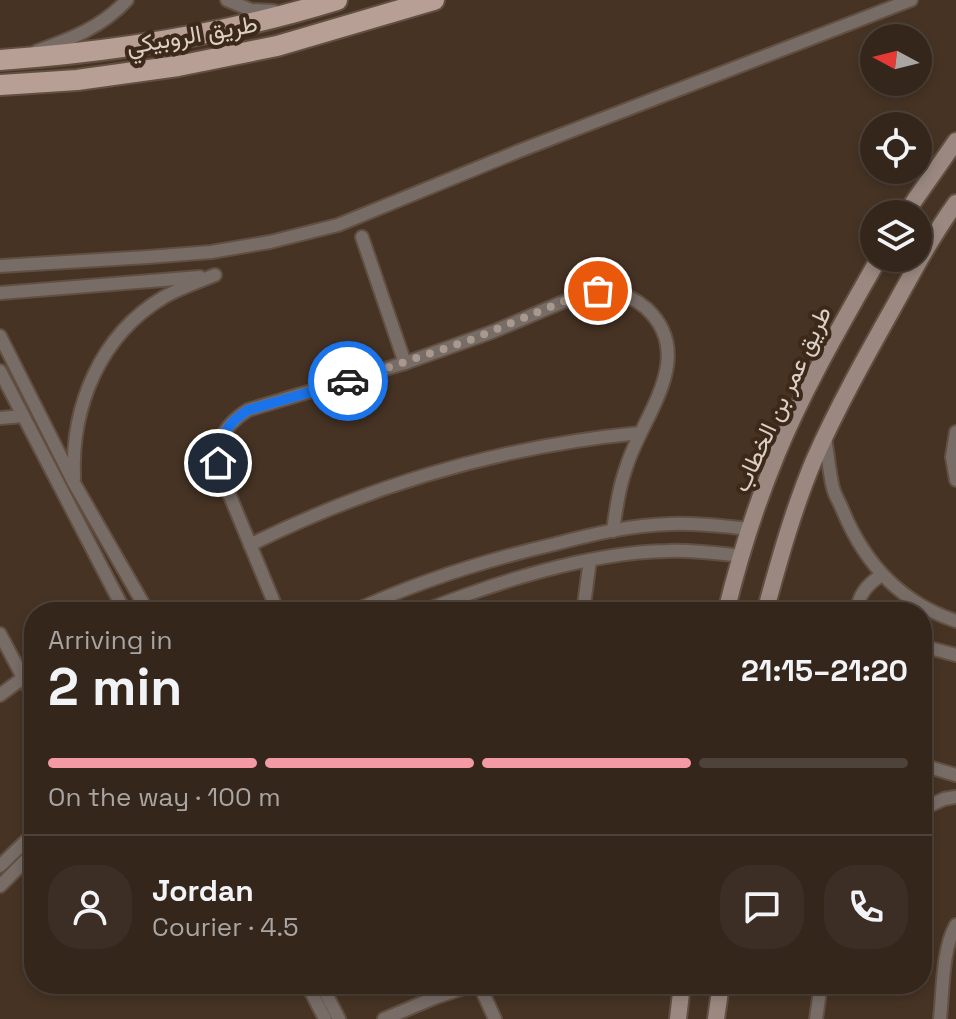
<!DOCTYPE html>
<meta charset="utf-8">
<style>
:root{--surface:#34261b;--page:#3c2e24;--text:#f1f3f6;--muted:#a9a5a3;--line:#4e433a;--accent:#f49aa5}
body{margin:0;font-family:"Space Grotesk",Vazirmatn,sans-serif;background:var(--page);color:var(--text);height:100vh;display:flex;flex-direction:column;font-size:30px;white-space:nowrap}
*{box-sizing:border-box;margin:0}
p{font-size:26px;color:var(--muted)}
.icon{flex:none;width:44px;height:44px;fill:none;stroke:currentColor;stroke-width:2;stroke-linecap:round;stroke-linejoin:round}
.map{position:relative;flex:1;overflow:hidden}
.side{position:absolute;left:24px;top:602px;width:908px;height:392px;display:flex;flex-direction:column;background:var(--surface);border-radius:32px;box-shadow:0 4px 12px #0003,0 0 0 2px var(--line)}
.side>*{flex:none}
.needle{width:52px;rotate:277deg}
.controls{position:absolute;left:860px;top:24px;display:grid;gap:16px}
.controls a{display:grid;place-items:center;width:72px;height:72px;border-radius:50%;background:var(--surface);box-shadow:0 4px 12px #0003,0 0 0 2px var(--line);font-size:40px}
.pin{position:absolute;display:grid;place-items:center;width:68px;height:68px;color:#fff;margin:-34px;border:4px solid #fff;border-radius:50%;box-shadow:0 2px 8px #0007}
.courier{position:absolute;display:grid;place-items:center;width:80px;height:80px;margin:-40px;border:6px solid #1a73e8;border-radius:50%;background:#fff;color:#222;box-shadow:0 2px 10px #0007}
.overview em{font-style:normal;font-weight:700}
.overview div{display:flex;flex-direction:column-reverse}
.overview{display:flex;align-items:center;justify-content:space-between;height:136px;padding:0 24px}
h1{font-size:52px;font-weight:700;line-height:60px}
.bar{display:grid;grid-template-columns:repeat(4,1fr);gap:12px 8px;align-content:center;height:96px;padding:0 24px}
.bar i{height:10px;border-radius:6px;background:var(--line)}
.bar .current{background:var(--accent)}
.bar p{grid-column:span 4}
.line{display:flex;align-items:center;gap:20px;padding:0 24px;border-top:2px solid var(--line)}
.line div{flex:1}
.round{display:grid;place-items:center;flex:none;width:84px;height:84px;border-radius:32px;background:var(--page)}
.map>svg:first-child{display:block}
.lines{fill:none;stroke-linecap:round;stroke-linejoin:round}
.street-casing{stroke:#614f41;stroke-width:16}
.secondary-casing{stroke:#614f41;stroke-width:20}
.primary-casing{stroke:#614f41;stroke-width:24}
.street{stroke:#786c67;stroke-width:12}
.secondary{stroke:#9b8981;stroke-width:16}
.primary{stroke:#b79f95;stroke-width:20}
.done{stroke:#a8988d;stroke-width:8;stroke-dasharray:0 14.4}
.route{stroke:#1a73e8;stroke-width:10}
.labels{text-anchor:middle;stroke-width:8;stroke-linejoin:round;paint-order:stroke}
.street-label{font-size:24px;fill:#dccfc6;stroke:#3c291a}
</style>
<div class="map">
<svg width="956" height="1019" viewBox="0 0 956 1019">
<rect width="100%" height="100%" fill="#463324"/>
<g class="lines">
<defs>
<g id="street">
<path d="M227,0L251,10L274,11"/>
<path d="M37,51C71,39 102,27 127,0"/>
<path d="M362,237L405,363"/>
<path d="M0,266L148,257L211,252L270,242L338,225L519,151L911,0"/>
<path d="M0,293L200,277"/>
<path d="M0,336L74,483L148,612"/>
<path d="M0,371L125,612"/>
<path d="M0,418L23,416"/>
<path d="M956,432L952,457L956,480"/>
<path d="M825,438C828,454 829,472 833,488C835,496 840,503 843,511C865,564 901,603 956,621"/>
<path d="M74,478C71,406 100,335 164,297C180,288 198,282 215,275"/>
<path d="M250,545C373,484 503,446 640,433"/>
<path d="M278,612L223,479C213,447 220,428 248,410L405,363L492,332L577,296C603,290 625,290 646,308C698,356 643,415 627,465C619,487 616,509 613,531"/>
<path d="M352,612C417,582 486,560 555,544C593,534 631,525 670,524C697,523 723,526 749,529"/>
<path d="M421,612C493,583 590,552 667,551C692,550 716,553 741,556"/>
<path d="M583,612L590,560"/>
<path d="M857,612C858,595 867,584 882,575"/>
<path d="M0,634L34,698"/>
<path d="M922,646L956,655"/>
<path d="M0,695L23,678"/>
<path d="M922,765L956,775"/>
<path d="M922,809L944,799L956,797"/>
<path d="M0,866L34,833"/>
<path d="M0,886L34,852"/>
<path d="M307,984L325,1019"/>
<path d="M321,984L339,1019"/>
<path d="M479,984L495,1019"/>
<path d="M384,1019L434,998L476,984"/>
<path d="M816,1019L821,984"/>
<path d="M940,1019C943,991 942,949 956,925"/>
</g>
<g id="secondary">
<path d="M905,214L956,141"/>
<path d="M726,612C739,558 756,505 777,454C805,386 843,322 879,258"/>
<path d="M765,612C779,561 793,510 814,460C837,408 865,358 893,308C913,272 932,236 956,203"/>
<path d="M678,1019L682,984"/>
<path d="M716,1019L721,984"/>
</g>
<g id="primary">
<path d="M0,60C114,52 227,34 337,0"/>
<path d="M0,85L77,80L178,66L277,46L434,0"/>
</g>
</defs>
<!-- street casing -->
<use href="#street" class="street-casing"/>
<!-- secondary casing -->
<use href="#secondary" class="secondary-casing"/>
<!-- primary casing -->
<use href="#primary" class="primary-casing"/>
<!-- street -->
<use href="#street" class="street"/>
<!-- secondary -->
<use href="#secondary" class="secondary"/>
<!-- primary -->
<use href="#primary" class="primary"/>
</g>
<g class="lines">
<!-- done -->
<path class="done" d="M348,381L470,340L577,296L598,291"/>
<!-- route -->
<path class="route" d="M218,463C220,436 226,424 248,410L348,381"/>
</g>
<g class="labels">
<!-- street labels -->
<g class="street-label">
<text transform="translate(192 35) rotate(-10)" y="8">طريق الروبيكي</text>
<text transform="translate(782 399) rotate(-65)" y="8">طريق عمر بن الخطاب</text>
</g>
</g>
</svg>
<div class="controls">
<a><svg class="needle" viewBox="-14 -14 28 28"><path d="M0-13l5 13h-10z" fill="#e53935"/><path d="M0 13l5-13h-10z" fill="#a9a5a3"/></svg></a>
<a><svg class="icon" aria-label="locate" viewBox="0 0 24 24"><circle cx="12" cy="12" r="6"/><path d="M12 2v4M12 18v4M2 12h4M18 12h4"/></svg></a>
<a><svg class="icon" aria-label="layers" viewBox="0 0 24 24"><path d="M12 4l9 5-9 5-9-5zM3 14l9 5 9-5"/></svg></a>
</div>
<div class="pin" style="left:598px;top:291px;background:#ea580c"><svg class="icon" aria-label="bag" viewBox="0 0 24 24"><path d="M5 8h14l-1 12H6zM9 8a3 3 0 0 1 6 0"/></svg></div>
<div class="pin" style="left:218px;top:463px;background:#1f2937"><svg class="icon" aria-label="home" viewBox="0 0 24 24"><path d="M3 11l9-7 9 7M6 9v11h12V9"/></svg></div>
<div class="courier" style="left:348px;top:381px"><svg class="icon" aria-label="car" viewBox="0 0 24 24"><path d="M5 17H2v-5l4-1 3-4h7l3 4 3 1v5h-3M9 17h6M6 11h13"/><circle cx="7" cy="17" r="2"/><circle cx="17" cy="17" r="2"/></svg></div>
<section class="side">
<div class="overview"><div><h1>2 min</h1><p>Arriving in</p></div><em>21:15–21:20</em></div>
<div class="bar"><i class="current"></i><i class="current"></i><i class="current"></i><i></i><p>On the way · 100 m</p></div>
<div class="line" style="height:144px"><a class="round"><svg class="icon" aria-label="person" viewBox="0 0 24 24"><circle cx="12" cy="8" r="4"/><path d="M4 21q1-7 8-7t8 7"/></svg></a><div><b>Jordan</b><p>Courier · 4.5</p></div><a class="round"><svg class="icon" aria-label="chat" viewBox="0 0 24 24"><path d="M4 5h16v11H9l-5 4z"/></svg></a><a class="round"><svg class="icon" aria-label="phone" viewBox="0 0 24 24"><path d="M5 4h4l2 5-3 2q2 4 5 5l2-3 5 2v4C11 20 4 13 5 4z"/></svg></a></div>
</section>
</div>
